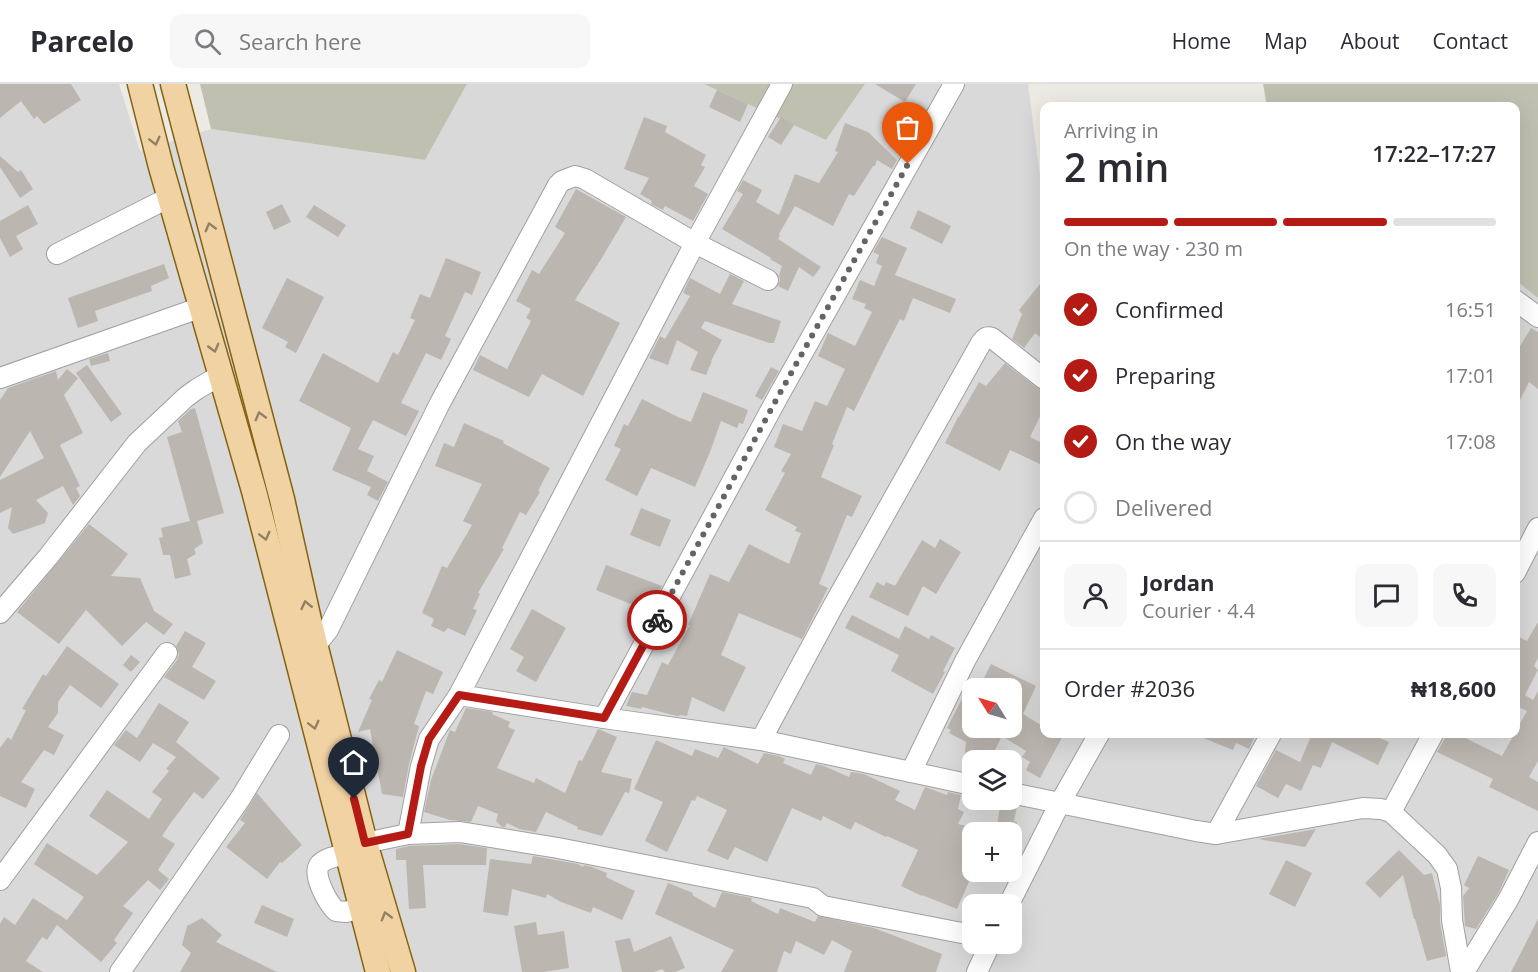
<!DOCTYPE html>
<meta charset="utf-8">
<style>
:root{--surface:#fff;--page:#f7f7f7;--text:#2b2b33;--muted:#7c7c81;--line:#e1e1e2;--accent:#b41b15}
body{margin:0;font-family:"Open Sans",sans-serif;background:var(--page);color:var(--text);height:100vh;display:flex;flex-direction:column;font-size:22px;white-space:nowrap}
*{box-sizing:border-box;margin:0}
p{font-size:20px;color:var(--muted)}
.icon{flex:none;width:33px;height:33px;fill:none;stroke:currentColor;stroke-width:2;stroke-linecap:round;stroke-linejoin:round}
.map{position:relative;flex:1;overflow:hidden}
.details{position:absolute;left:1040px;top:18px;width:480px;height:636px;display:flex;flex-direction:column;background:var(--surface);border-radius:12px;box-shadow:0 6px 24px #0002}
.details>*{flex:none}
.needle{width:39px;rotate:307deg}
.fabs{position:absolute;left:962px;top:594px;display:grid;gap:12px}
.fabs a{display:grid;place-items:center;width:60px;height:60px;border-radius:12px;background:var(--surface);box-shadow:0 6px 24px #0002;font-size:30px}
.pin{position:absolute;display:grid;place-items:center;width:51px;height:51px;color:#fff;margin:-62px -26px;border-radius:50% 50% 50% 0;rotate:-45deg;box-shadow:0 0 6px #0007}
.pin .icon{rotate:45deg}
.courier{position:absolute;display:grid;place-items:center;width:60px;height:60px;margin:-30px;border:4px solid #b41b15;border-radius:50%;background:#fff;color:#222;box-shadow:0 2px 8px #0007}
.head em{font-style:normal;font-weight:600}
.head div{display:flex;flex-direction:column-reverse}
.head{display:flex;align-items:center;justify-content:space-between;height:102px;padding:0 24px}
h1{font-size:39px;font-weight:600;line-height:45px}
.bar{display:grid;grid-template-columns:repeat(4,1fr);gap:9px 6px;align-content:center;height:72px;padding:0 24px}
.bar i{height:8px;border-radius:4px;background:var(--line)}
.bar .current{background:var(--accent)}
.bar p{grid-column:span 4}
.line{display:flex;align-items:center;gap:15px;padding:0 24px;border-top:2px solid var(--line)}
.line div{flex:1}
.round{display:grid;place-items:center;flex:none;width:63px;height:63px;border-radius:12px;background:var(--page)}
ol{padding:0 24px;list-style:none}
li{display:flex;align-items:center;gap:18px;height:66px}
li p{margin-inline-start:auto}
li .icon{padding:6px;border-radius:50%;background:var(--accent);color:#fff;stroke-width:4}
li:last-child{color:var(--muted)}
li i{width:33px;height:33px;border:3px solid var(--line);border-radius:50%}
header{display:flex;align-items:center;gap:36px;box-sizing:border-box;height:84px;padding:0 30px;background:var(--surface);border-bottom:2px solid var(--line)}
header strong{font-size:28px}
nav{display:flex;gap:33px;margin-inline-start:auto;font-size:21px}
.search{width:420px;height:54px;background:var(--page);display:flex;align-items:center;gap:15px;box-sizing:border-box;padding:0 21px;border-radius:12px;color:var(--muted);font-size:22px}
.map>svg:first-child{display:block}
.residential{fill:#dad9d9;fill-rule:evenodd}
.construction{fill:#bfc0af}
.building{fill:#bcb6b0}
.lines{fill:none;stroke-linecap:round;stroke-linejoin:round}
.minor-casing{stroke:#a0a0a0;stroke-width:22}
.major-casing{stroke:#85620f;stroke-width:27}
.minor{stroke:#fff;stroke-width:20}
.major{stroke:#f1d2a3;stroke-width:24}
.oneway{stroke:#918066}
.done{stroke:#656462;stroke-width:6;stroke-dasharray:0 10.8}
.route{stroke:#b41b15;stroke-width:8}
</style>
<header>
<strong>Parcelo</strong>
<div class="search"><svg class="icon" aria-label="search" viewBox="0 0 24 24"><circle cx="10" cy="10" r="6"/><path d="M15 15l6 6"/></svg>Search here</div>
<nav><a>Home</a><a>Map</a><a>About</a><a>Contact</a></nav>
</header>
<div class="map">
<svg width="1538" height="888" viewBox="0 0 1538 888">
<rect width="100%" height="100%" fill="#eceae3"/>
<!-- residential -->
<path class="residential" d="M0,0H119L140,67L211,45L425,76L467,0H704L826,56L865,0H1028L1044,123V650H1515V196L1538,214V888H0ZM972,604H1011V644H972ZM972,676H1011V716H972ZM972,748H1011V788H972ZM972,820H1011V860H972Z"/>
<!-- construction -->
<g class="construction">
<path d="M200,0H467L425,76L211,45Z"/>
<path d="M704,0H865L826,56Z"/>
<path d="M1263,0H1538V214L1515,196V22H1267Z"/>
</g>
<!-- building -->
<g class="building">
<path d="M0,0H71L81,16L44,40L37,32L34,35L21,17L0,34Z"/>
<path d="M875,0H916L905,18Z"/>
<path d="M717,6L748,20L740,38L709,23Z"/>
<path d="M644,33L667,42L665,48L706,71L701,81L705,83L694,102L708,110L693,137L665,122L663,126L651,120L652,117L640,110L649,94L624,85Z"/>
<path d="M781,33L794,41L781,61L768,53Z"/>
<path d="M845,39L868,48L897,76L892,85L877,76L875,82H873L854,112L849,110L833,142L795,122L779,150L780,151L778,155L821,183L813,193L799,183L788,207L778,202L780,196L779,191L782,182L770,175L771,174L722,145L743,110L737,107L743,96L762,106L756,118L779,131L795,90L819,99L838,68L835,67Z"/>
<path d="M0,72L18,88L21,86L33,105L20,114L0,83Z"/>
<path d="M576,105L626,133L603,172L575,216L620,239L583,312L542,290L529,313L473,286L480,271L507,285L531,237L526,234L531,225L516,217L532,186L539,190L565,149L555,143Z"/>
<path d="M282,120L291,138L274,146L266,128Z"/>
<path d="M28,121L38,140L16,152L23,165L10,173L0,154V137Z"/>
<path d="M314,121L346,141L338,153L306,133Z"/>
<path d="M918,126L951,142L942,160L910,144Z"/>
<path d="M882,153L907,164L895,191L956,215L950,229L913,214L904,237L900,235L881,272L854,327L847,323L832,360L834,361L821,393L862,412L852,433L847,431L819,500L828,504L802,555L739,529L721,571L746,583L724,628L692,613L687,632L680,631L679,632H677L642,623L641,625L626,622L632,608L647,611L662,578L668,581L690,541H688L710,490L729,498L749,460L789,480L801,449L795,447L797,443L765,426L785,389L781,387L791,370L774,363L783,340L802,347L815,317L827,322L845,285L818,272L828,249L855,262L872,228L864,224L866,220L852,215L860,196L874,202L882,182L876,179L879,171L873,168Z"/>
<path d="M446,174L481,188L472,211L465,208L445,252L451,255L441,276L426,269L401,319L419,327L406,352L373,336L358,365L374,372L367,387L388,398L378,417L367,411L371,403L332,386L351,344L299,317L323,269L378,299L393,268L398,271L415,236L410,234L420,210L430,214Z"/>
<path d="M164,180L169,194L151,202L152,207L95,227L98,237L78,244L68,214Z"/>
<path d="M730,190L744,197L732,220L781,237L774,259H769L705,237L701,244L722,256L711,277H712L706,291L690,286L698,268L677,256L668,281L649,274L660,252L665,255L690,212L683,209L690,194L720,210Z"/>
<path d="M287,194L324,213L296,269L285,263L288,258L262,244Z"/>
<path d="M1044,195V256L1035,249L1024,264L1012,255L1022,230L1019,226Z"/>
<path d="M1531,244L1538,248V305L1529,298L1515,326V270Z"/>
<path d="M108,269L110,277L91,282L89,275Z"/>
<path d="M1005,279L1037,304L1044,307V324L1030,353L1044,360V382L1010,366L1000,387L945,359L958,333H959L979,298L986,302Z"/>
<path d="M87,281L122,330L111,338L76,289Z"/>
<path d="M771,283L779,287L762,316L755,312Z"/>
<path d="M67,285L78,294L64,311L83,349L60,361L80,402L76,404L80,412L73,421L63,402L36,416L48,429L45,439L13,450L8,444L12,423L0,429V396L44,374L30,347L0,393V316L8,304L56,287L58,296Z"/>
<path d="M703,308L748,326L743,340L739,339L737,344L721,337L710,368L695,403L651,384L637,412L605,396L621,365L614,362L624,340L628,342L642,315L678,333L691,338Z"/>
<path d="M195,324L224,429L197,437L203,459L194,465L196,470L187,475L191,491L175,495L170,471H163L159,454L163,453L161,444L190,437L167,353L182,348L178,337L191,325Z"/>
<path d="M464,339L504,357L503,359L550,384L538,407L540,408L526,431L520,428L502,464L504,465L478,509L480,510L473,525L477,526L465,552L448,544L444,548L431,542L434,535L422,529L442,482L447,484L472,441L463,437L482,400L435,382L444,359L454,363Z"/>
<path d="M641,424L671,436L660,463L630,451Z"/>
<path d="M89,440L128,470L111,492L140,494L154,527L173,540L164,551L146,538L122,562L86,526L59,560L17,528Z"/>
<path d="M940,455L961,468L936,510L923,502L908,532L869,513L877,498L884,502L886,498L895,502L922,456L935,464Z"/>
<path d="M606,481L662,502L648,527L596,506Z"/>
<path d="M532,525L566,544L536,598L516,587L524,573L510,565Z"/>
<path d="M852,531L899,555L905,542L929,555L931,551L955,564L943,587L945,588L933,610L891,587L899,571L845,544Z"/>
<path d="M1538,538V574L1534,582L1538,586L1525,611L1533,616L1538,607V677L1529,693L1538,698V727L1489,703L1493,695L1437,668L1444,656L1445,650H1457L1502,672L1527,627L1519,623L1515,630V551L1527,557Z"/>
<path d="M185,547L206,559L192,583L216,597L204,616L164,593L177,576L179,570L176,562Z"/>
<path d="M67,562L119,600L101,624L70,601L58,618V629L48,643L64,651L54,671L44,666L21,698L35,705L26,724L0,712V664L8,653L11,656L26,626L22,625L43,590L46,592Z"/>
<path d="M397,566L443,588L433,610L426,607L414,640L419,642L409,680L403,713L382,710L370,645L358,648L372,616L369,615L379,596L382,598Z"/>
<path d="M131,571L140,578L131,588L123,581Z"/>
<path d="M991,580L1036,602L1023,630L1044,643V650H1064L1040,694L1026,686L1030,678L1022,673L1026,667L1002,652L995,666L994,676H964L966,658L949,649L951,646L947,644L972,595V644H1011V604H979Z"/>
<path d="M159,619L189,638L176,658L220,694L203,715L194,708L170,740L162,752L175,760L158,786L169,795L160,806L148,796L123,822L133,829L114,856L117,859L101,878L57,841L47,856L42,853L26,877L43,888H0V840L4,833L15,841L33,814L67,836L84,813L34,780L47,759L97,791L128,758L89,732L107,706L149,735L162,715L152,708L169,687L166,685L176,673L153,659L140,678L114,661L126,646L137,654Z"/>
<path d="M466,624L493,628L492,630L510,638L508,643L515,646L497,684L534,699L536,694L565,709L579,676L582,677L598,645L617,653L601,688L632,695L629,709L625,708L602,752L577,745L578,743L546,728L536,748L519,745L507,739L505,743H502L496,737L498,730L478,722L471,738L450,736L424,728L431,696L450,646L455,648Z"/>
<path d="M1193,650H1256L1249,665L1236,659L1233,666Z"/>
<path d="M1312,650H1371L1389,658L1378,681L1332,658L1321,684L1313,681L1301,707L1286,700L1278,714L1256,702L1276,666L1300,678Z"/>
<path d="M656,656L692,672L695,665L718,674L724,663L758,680L764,669L779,672L785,675L783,679L811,691L816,680L824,682L849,693L851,688L864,690L900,707L895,716L915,726L925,703L947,711L948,708L961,711L958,725L964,728L958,740L972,743V791L957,825L922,811V812L901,802L918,766L887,752L886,753L855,738L851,746L823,732L821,737L792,724L767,778L735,763L728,776L707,767L727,726L697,712L695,717L692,716L667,768L645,757L663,718L634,705Z"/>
<path d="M257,709L302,761L282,779L280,778L267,795L226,763L245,739L240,736Z"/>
<path d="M1001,716L1008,721L1017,722L1014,737L1017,738L1015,748H996Z"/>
<path d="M1316,745L1305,763L1258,755Z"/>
<path d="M459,760L487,764L486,781H423L426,824L409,825L406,776H396V765L409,762Z"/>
<path d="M1399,766L1424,791L1432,789L1440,821V838L1446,872L1427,877L1415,835H1414L1403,791L1380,814L1365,799Z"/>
<path d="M533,772L578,780L583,783L584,781L592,783L607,789L606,793L635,807L622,836L593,823L591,829L561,818L547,810L546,814L512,805L508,832L483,828L490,775L531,780Z"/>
<path d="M1478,772L1509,786L1498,810L1476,845L1465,842L1463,812L1469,804L1464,801Z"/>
<path d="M1286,776L1312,789L1295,823L1269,810Z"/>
<path d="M668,799L693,809L692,811L715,824L722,808L752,814L751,817L778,830L780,824L815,838L818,832L874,844L942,870L936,888H844L852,867L832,856L824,871L796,857L791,870L784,867L777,888H721L734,866L655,830Z"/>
<path d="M262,821L294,835L287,853L254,839Z"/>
<path d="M202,834L222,851L216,858L277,888H180L191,869L182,861L187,842Z"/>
<path d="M1538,835V888H1511Z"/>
<path d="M536,838L538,851L564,847L569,884L543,888H522L514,842Z"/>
<path d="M671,852L685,884L675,888H665L662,885L654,888H622L615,857L630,854L634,868Z"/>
</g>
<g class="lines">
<defs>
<g id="minor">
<path d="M57,170L170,113"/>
<path d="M1515,216L1538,233"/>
<path d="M0,294L202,223"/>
<path d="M1515,489L1538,444"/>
<path d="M0,529L48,473L137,359L186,313L197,305L221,291"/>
<path d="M316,561L328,546L440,319L558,101L562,97L575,92L585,95L695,159L768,196"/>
<path d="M459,611L604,634L761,656L972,701"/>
<path d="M604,634L780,309L954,0"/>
<path d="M761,656L832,524L981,259C985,254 986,252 992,254L1044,295"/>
<path d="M911,688L965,577L1044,434"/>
<path d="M1011,709L1196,747L1216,750L1363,724L1381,725L1391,728L1437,771L1447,785L1451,804L1452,836L1461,888"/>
<path d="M1391,728L1433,650"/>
<path d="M408,750L421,682L429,655L459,611L695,159L782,0"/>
<path d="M1216,750L1271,650"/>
<path d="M365,759L408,750L460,748L558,764L813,814L823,822L972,851"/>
<path d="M347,770C338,772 327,773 320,780C311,790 328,819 336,827L346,828L361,824"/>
<path d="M0,796L167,569"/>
<path d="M1009,820L1060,719L1099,650"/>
<path d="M120,888L240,715L279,651"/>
<path d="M977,888L990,860"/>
<path d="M1464,888L1508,816L1538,758"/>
</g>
<g id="major">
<path d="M140,0L161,83L254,407L378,888"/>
<path d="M173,0L282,415L309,536L365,759L403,888"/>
</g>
</defs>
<!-- minor casing -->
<use href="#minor" class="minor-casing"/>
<!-- major casing -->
<use href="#major" class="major-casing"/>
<!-- minor -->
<use href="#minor" class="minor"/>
<!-- major -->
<use href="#major" class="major"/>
</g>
<!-- one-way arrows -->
<defs><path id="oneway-chevron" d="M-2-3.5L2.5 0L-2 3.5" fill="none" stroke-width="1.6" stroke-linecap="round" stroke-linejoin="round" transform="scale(1.5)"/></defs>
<g class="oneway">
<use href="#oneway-chevron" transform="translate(155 57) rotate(76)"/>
<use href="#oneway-chevron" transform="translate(210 143) rotate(-105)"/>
<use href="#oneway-chevron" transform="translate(214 264) rotate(75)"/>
<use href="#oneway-chevron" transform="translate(260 332) rotate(-105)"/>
<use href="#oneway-chevron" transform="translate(265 452) rotate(76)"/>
<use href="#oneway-chevron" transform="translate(306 521) rotate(-103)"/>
<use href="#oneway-chevron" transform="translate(314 641) rotate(76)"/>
<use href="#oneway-chevron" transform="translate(386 832) rotate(-106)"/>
</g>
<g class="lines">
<!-- done -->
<path class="done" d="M657,536L780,309L908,80"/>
<!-- route -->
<path class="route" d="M354,715L365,759L408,750L421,682L429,655L459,611L604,634L657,536"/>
</g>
</svg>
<div class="fabs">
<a><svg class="needle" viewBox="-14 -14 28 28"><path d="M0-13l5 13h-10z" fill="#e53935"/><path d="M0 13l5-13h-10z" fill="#7c7c81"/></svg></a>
<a><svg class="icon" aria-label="layers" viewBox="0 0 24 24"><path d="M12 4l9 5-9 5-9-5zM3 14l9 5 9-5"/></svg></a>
<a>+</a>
<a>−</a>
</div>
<div class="pin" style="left:908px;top:80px;background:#ea580c"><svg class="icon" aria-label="bag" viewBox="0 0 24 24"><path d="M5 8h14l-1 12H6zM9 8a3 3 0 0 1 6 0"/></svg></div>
<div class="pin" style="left:354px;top:715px;background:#1f2937"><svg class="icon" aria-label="home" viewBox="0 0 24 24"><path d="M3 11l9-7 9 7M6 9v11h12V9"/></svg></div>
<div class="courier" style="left:657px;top:536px"><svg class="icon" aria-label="bike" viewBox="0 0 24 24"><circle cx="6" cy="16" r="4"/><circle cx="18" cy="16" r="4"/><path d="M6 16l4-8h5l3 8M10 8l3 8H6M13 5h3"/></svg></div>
<section class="details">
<div class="head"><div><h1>2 min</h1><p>Arriving in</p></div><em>17:22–17:27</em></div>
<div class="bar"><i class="current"></i><i class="current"></i><i class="current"></i><i></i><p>On the way · 230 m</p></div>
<ol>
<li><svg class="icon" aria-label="check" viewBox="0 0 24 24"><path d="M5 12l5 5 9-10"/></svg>Confirmed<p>16:51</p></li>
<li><svg class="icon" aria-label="check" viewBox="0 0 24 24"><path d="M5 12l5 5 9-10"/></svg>Preparing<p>17:01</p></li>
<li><svg class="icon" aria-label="check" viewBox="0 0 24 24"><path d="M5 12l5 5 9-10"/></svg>On the way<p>17:08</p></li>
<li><i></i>Delivered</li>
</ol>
<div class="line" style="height:108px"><a class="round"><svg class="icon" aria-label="person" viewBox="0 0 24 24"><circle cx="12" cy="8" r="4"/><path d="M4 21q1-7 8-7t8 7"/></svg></a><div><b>Jordan</b><p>Courier · 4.4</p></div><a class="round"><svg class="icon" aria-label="chat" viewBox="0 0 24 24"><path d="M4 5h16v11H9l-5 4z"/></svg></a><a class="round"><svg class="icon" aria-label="phone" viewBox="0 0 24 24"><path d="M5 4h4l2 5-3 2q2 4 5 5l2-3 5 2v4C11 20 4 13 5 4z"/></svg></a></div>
<div class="line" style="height:78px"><div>Order #2036</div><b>₦18,600</b></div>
</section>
</div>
